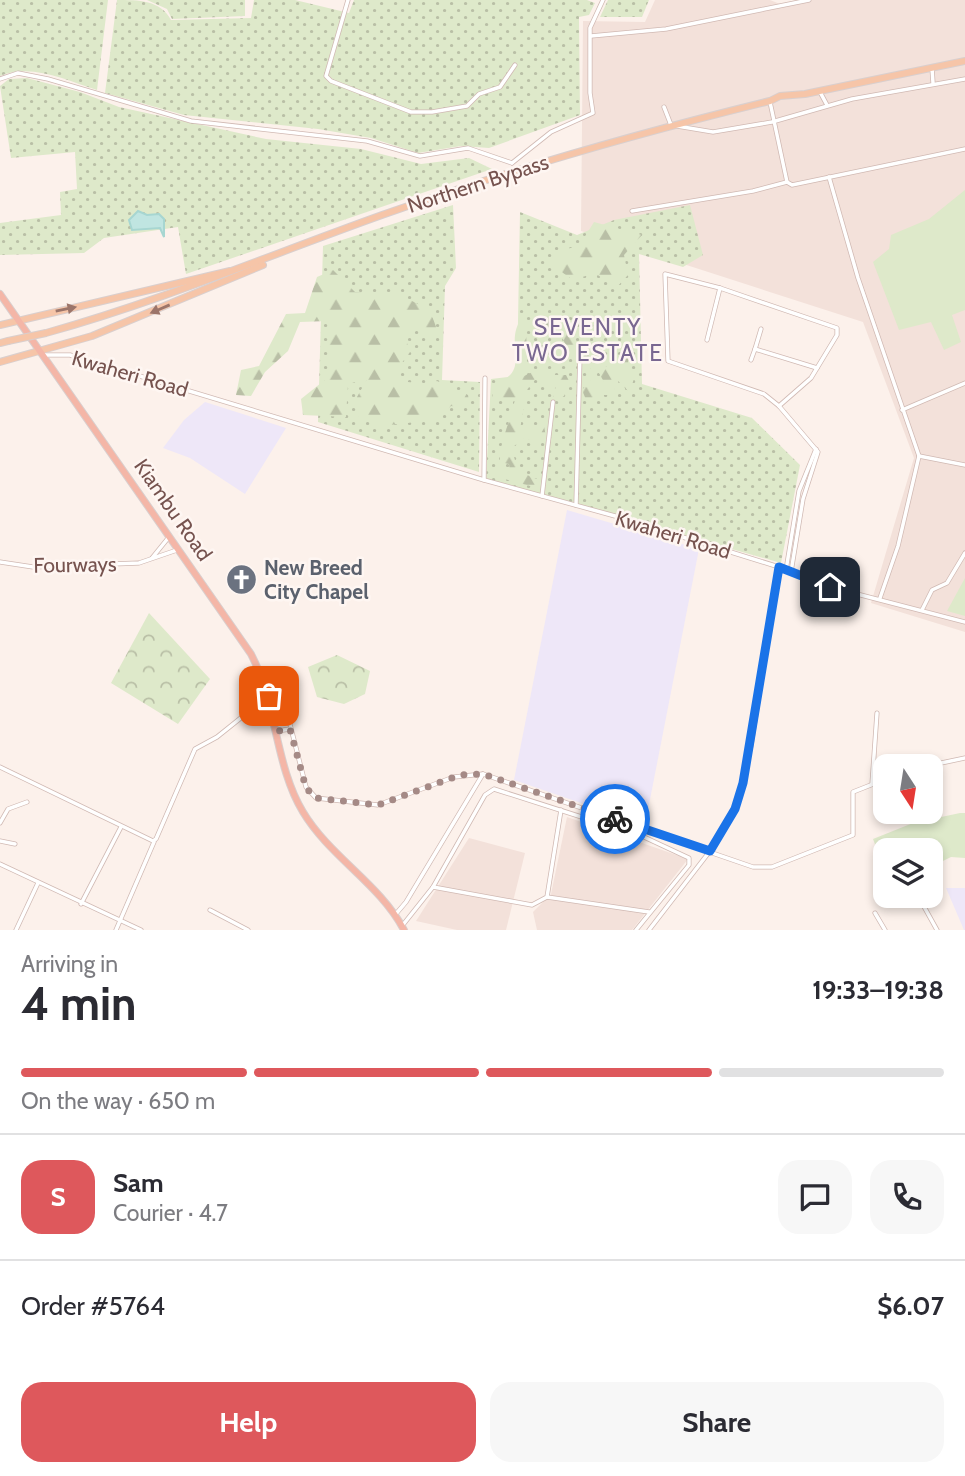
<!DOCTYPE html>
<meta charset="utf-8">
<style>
:root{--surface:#fff;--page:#f7f7f7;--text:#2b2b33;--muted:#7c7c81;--line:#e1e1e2;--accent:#de585c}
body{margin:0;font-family:Cabin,sans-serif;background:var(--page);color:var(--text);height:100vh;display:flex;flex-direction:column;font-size:26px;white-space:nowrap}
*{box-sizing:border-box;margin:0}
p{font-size:23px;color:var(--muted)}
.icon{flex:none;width:38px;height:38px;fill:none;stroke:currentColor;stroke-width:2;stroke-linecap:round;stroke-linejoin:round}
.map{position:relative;height:930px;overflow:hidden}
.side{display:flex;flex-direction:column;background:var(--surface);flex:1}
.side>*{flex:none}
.needle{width:46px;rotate:168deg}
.tools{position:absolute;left:873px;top:754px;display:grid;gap:14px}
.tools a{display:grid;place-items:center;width:70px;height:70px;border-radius:14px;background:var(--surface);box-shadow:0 4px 10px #0003;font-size:35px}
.pin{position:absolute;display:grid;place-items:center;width:60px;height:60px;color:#fff;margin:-30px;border-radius:14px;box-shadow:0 4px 10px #0006}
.courier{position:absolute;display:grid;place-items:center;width:70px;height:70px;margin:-35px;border:5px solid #1a73e8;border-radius:50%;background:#fff;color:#222;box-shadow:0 2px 9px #0007}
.overview em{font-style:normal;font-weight:800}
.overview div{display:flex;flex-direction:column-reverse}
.overview{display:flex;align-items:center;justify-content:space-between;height:119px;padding:0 21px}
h1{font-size:46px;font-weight:800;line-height:52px}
.bar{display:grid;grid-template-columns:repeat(4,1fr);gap:10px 7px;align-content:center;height:84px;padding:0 21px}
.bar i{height:9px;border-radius:5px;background:var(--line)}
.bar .selected{background:var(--accent)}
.bar p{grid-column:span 4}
.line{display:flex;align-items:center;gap:18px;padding:0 21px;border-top:2px solid var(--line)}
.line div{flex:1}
.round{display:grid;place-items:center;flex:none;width:74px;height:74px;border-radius:21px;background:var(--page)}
.button{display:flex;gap:14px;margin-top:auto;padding:14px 21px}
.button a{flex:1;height:80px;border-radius:21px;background:var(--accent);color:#fff;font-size:28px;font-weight:800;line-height:80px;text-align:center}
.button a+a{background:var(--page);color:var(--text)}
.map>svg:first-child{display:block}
.residential{fill:#f3e1da}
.education{fill:#eee7f8}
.grass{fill:url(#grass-dots)}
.forest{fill:url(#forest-firs)}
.park{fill:url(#park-crowns)}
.garden{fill:#dee9ca}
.water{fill:#c0e5e1;stroke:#a7d6d1;stroke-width:2}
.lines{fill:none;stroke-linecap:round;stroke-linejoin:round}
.minor-casing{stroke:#d0b9b3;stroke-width:5}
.primary-casing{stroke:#d9cfce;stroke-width:8}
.trunk-casing{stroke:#d9cfce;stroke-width:8}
.minor{stroke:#fff;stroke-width:3.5}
.primary{stroke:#f6c5a8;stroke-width:6}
.trunk{stroke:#f4b6a7;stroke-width:6}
.primary-bridge-casing{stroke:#d9cfce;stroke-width:8;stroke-linecap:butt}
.primary-bridge{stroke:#f6c5a8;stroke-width:6}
.oneway{fill:#9c756a}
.done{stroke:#a58a86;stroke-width:7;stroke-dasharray:0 12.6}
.route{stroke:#1a73e8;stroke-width:9}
.labels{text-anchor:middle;stroke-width:5;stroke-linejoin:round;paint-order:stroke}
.street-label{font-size:21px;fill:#76534f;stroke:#fef6f2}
.worship-label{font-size:21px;font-weight:bold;fill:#5b616d;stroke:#fef6f2;text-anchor:start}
.neighbourhood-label{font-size:23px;letter-spacing:2px;fill:#796791;stroke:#fef6f2}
</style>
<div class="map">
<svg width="965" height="930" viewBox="0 0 965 930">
<defs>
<pattern id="grass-dots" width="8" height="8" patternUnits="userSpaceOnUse" patternTransform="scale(1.75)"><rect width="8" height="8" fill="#dee9ca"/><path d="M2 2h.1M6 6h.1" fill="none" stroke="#b9bfa6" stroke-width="1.8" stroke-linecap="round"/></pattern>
<pattern id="forest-firs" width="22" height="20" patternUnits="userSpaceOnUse" patternTransform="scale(1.75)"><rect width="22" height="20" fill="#dee9ca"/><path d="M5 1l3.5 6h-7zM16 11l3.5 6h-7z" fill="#b9bfa6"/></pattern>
<pattern id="park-crowns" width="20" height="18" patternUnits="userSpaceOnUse" patternTransform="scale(1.75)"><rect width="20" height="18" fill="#dee9ca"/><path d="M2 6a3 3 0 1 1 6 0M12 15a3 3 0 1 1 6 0" fill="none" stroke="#b9bfa6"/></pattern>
</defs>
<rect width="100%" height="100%" fill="#fcf1eb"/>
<!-- residential -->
<g class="residential">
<path d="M655,0H770L780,4L797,0H965V632L871,603L914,458L863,322L581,231L583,21L645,22Z"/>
<path d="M567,817L688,859L632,930H537L533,912L551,894Z"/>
<path d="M469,838L525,853L506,930H457L416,921Z"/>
</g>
<!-- education -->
<g class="education">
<path d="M205,402L286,428L245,494L190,458L163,448L184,420Z"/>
<path d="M567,510L699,549L645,825L514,780Z"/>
<path d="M946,888H965V930H964Z"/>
</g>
<!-- grass -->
<g class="grass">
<path d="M0,0H108L97,90C65,80 32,63 0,76Z"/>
<path d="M117,0C138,0 161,0 171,20L251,18L254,0H295L349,13L354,0H587L595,3L589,15L579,17L580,115L489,148L461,146L418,153L371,138L318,129L184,115L105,93Z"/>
<path d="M147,0H245V16L172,19L167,9Z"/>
<path d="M608,0H649L642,17H600Z"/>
<path d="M27,78L80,92L119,107L266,139L361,149L421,164L469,158L492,169L186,274L178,227L104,238L84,253L0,255V223L61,215L60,192L77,189L75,152L11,158L0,86L9,79Z"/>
<path d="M453,205L456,268L445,286L442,380L480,382L479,472L318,422L323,246Z"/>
<path d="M690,205L703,255L683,267L639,254L642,384L752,418L800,465L781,563L486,479L491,379L517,376L520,212L577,235L614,220Z"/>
</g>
<!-- forest -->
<g class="forest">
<path d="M594,222L642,235L624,255L628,275L616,288L595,273L573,280L549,263L562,250L579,246Z"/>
<path d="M333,270L355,292L402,296L430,310L436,327L432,344L420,329L405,336L410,352L401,364L400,381L424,384L437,381L468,395L470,408L451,406L438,417L408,423L380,426L359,418L357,397L367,379L348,384L346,417L303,415L301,399L326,379L330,355L328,321L300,322L288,351L265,372L251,396L236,395L241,370L259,366L286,314L305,313L317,277Z"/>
<path d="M549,313L568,324C573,340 578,350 595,351L601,365L614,368V360L628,357V367L634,379L629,392L618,381L612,395H594L596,405L587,402L582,390L592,378L604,382L599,373C581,366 566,349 559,331L545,324L536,335L533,321Z"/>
<path d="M525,314L527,350L524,376L541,368L551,375H566L570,383L564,396L558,400L553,396L556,386L549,385L537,377L526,391L520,430L544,426L546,437L543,443L524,438L513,447C513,464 521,475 538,479V488L493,476L495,471H510L509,464L500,462C498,447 512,416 515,399H492L494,384C536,370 499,342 525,314Z"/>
</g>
<!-- park -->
<g class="park">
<path d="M149,613L210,679L178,724L111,683Z"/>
<path d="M337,655L370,671L365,694L344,704L317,697L308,667Z"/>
</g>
<!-- garden -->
<g class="garden">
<path d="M965,190V310L952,315L961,342L944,350L931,322L899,330L873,262L889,249L891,235L929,219Z"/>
<path d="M965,578V616L947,611Z"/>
<path d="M960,813H965V858L951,857L931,867V850H886L885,870L873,839L913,823Z"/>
</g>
<!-- water -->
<path class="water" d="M138,211L147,215L159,214L164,219V237L160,228L132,230L129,220Z"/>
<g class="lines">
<defs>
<g id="minor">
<path d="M348,0L326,76L331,81L411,112H432L467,106L479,94L500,87L515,65"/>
<path d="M591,36L666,29L809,0"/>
<path d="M932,68L933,83"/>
<path d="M0,79L18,73L48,79L191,121L367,141L420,156L468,148L512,163"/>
<path d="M820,92L827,105"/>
<path d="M770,102L787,182L792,185L965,149"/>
<path d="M664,107L671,125L713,132L772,122L852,99L965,79"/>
<path d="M512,163L551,132L593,113L590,93V28L603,0"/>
<path d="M829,177L858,278L919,456L898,546L880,598"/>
<path d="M632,211L753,191L787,182"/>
<path d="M720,288L837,328V335L811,378L779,406"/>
<path d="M707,340L720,288L665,274L668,361L764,394L779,406L818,452L803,499L791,572"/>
<path d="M755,349L761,329"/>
<path d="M44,355H70L484,480L615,516L779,567L830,587L965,622"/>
<path d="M751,360L755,349L817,368"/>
<path d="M902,410L965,383"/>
<path d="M919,456L965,465"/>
<path d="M484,480L485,378"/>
<path d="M542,496L553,402"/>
<path d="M576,505L580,354"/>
<path d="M152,558L169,537"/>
<path d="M0,562L33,567L139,563L177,550"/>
<path d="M786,570L799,491L816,449"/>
<path d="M922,610L932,590L947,583L965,553"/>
<path d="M265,683L276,686L282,693L306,787L316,798L378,805L454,777L483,774L753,867H772L853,835V792L886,779"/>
<path d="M277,731L290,729"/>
<path d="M927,766L965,758"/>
<path d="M0,767L153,841L156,839L195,749L217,737L267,697"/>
<path d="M872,784L877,713"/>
<path d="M0,823L8,809L27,802"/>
<path d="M0,841L15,844"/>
<path d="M0,864L141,930"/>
<path d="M433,887L532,905L547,897L561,810"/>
<path d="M547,897L649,912"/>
<path d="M922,903L937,930"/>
<path d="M81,904L121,827"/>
<path d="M210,910L248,930"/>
<path d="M875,913L885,930"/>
<path d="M395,915L406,902L483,774"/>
<path d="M402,926L433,887L485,795L494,789L644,837L689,858V865L636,930"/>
<path d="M16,930L38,883"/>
<path d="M116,930L154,842"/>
<path d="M649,930L710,851L735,809L751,746L779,567"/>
</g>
<g id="primary">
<path d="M0,325L230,271"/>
<path d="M46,333C161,301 270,255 382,215C509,170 639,133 770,101L780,96L805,94L965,61"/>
<path d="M0,343L8,341"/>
<path d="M0,362L92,336L263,265"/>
</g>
<path id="trunk" d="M0,294L251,654C277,704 275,766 303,812C330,857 380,884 404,930"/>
</defs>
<!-- minor casing -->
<use href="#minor" class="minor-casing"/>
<!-- primary casing -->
<use href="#primary" class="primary-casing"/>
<!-- trunk casing -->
<use href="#trunk" class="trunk-casing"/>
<!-- minor -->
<use href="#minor" class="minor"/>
<!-- primary -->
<use href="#primary" class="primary"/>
<!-- trunk -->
<use href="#trunk" class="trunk"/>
<defs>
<path id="primary-bridge" d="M8,341L46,333"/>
</defs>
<!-- primary-bridge casing -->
<use href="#primary-bridge" class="primary-bridge-casing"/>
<!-- primary-bridge -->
<use href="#primary-bridge" class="primary-bridge"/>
</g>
<!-- one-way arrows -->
<defs><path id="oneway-solid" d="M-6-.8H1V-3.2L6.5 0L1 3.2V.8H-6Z" transform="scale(1.75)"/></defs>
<g class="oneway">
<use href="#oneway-solid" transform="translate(66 309) rotate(-11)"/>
<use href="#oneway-solid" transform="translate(160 309) rotate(157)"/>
</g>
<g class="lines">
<!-- done -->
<path class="done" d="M269,696L278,731L290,729L306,788L316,798L378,805L460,775L483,774L615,819"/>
<!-- route -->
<path class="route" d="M615,819L710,851L735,809L743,783L779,567L830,587"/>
</g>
<!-- icons -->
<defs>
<symbol id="church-disc" viewBox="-11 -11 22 22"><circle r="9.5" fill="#6b7280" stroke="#fef6f2"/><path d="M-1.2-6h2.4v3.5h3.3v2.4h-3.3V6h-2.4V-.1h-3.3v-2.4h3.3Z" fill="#fff"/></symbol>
</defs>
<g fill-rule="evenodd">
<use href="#church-disc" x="224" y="562" width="35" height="35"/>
</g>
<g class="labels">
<!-- street labels -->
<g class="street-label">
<text transform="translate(478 184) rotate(-18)" y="7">Northern Bypass</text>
<text transform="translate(130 374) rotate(16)" y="7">Kwaheri Road</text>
<text transform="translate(173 510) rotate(55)" y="7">Kiambu Road</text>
<text transform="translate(673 535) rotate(17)" y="7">Kwaheri Road</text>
<text transform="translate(75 565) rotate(-1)" y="7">Fourways</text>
</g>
<!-- worship labels -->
<g class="worship-label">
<text x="264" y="575">New Breed<tspan x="264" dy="24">City Chapel</tspan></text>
</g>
<!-- neighbourhood labels -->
<g class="neighbourhood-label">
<text x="588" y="335">SEVENTY<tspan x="588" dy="26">TWO ESTATE</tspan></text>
</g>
</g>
</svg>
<div class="tools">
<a><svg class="needle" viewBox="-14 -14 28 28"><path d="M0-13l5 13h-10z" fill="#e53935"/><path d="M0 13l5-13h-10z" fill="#7c7c81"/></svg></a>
<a><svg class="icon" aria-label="layers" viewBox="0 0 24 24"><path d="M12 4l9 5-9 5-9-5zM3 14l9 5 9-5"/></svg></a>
</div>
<div class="pin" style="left:269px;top:696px;background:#ea580c"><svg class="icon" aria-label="bag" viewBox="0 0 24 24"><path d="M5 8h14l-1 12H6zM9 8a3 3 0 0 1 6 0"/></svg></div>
<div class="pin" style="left:830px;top:587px;background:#1f2937"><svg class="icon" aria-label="home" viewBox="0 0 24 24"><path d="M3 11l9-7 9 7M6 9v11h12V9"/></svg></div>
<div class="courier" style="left:615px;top:819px"><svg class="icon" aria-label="bike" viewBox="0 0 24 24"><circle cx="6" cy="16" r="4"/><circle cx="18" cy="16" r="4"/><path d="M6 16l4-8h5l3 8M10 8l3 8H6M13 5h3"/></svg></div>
</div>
<section class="side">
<div class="overview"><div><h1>4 min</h1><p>Arriving in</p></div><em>19:33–19:38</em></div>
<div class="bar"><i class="selected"></i><i class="selected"></i><i class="selected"></i><i></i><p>On the way · 650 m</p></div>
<div class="line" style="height:126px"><b class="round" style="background:var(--accent);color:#fff">S</b><div><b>Sam</b><p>Courier · 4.7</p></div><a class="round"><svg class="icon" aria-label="chat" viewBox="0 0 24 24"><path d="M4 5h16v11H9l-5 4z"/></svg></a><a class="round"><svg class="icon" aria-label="phone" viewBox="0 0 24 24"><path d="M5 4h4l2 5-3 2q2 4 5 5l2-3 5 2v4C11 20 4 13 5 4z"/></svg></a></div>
<div class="line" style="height:91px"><div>Order #5764</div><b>$6.07</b></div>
<div class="button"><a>Help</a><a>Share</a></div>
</section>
